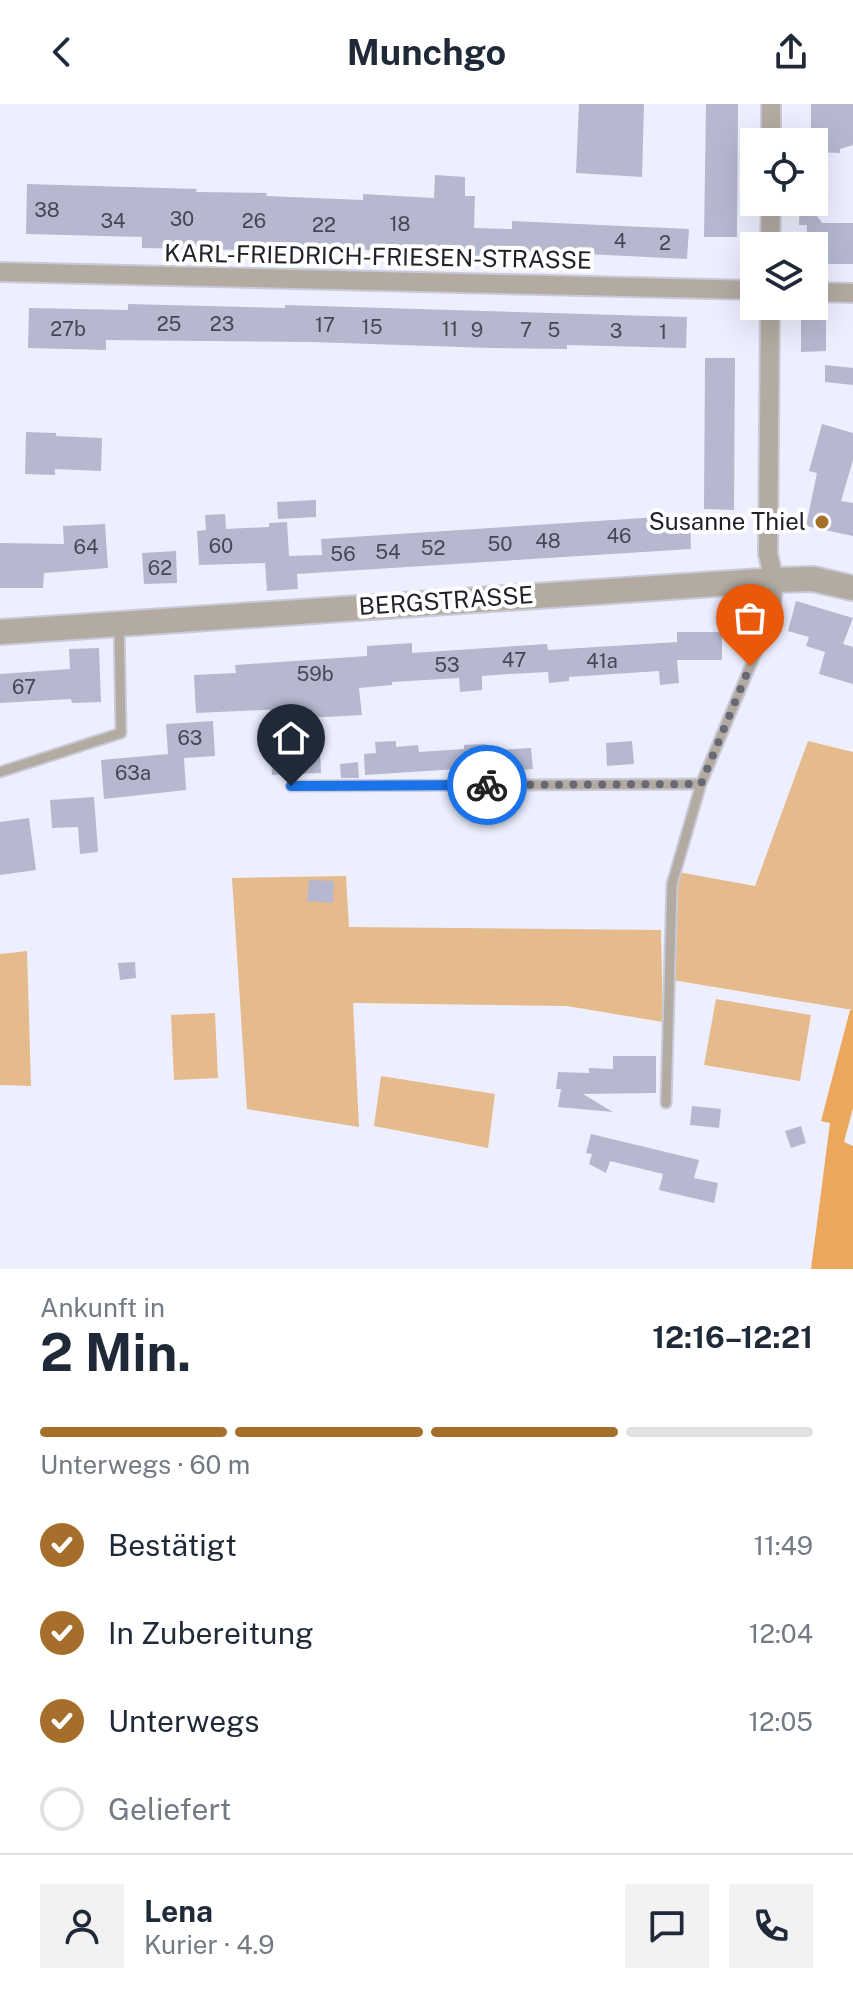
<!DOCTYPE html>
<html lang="de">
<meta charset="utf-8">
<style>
:root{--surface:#fff;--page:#f2f2f3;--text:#1f2937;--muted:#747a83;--line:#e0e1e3;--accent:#a56e2a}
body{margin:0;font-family:"Public Sans",sans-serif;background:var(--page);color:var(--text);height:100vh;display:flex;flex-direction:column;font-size:30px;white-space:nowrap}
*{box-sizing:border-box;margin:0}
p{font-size:26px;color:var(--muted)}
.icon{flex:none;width:44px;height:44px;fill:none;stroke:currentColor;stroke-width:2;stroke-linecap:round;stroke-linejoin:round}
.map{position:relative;height:1165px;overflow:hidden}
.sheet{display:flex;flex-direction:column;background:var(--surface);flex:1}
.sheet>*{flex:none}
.fabs{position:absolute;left:740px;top:24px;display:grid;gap:16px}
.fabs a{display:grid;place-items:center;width:88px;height:88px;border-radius:0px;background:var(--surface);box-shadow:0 8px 32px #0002;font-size:40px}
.pin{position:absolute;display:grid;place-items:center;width:68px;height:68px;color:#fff;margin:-82px -34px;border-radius:50% 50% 50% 0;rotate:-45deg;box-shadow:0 0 8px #0007}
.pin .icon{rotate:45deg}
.courier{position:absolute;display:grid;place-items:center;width:80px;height:80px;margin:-40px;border:6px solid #1a73e8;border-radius:50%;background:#fff;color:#222;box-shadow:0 2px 10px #0007}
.summary em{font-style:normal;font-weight:700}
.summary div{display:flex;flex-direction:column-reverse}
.summary{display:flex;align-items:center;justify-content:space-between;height:136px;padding:0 40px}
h1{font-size:52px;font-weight:700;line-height:60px}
.bar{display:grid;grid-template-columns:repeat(4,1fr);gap:12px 8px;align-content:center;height:96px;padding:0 40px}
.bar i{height:10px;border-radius:6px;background:var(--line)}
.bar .on{background:var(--accent)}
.bar p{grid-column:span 4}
.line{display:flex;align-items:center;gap:20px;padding:0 40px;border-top:2px solid var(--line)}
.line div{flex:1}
.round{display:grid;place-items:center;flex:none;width:84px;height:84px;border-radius:0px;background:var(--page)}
ol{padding:0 40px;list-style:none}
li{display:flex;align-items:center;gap:24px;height:88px}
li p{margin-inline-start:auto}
li .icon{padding:8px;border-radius:50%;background:var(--accent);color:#fff;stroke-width:4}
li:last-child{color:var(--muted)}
li i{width:44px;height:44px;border:4px solid var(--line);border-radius:50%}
header{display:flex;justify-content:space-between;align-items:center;height:104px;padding:0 40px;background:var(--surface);font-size:36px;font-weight:700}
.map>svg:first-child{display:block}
.green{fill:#e5ba8d}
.forest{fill:#eba85c}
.building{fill:#b6b8d0}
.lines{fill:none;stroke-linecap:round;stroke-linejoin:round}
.service-casing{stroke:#c8cad8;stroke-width:13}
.minor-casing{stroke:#c8cad8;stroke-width:22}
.tertiary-casing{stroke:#c8cad8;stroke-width:28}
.service{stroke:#b3aba2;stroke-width:9}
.minor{stroke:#b3aba2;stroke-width:18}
.tertiary{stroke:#b3aba2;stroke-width:24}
.done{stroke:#686974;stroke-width:8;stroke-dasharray:0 14.4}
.route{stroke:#1a73e8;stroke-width:10}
.poi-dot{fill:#a56e2a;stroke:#fff;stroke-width:3}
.labels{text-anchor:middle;stroke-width:8;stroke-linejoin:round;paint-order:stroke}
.number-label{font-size:20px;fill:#464754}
.street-label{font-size:24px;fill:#20212a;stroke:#fff}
.poi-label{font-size:24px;fill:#20212a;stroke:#fff;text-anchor:end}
</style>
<header><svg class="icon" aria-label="back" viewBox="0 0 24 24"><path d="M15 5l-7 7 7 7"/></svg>Munchgo<svg class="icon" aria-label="share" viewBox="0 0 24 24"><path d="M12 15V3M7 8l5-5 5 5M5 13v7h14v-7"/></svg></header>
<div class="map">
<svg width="853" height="1165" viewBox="0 0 853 1165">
<rect width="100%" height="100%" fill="#edeffe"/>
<!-- green -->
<g class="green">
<path d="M808,637L853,648V906L672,876L675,790L678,768L755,782Z"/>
<path d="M346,772L349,823L661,826L663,918L567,902L353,899L359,1023L247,1005L232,774Z"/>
<path d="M27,847L31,982L0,981V850Z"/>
<path d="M716,895L811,911L800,977L704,961Z"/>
<path d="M215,909L218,974L174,976L171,911Z"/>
<path d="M381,972L495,990L488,1044L374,1022Z"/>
</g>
<!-- forest -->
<path class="forest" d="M850,906H853V1004L844,1038L853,1042V1165H811L830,1019L821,1017Z"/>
<!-- building -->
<g class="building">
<path d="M579,0H644L642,73L576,69Z"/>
<path d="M706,0H738L737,133H704Z"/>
<path d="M811,0H853V41L840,45V49L814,48V38H811Z"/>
<path d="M435,71L465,73V92H475L474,124L512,125V117L689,125L687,155L566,149V153L488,154L336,144L335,148L142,144V133L26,130L27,80L197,85L196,88L267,89L266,92L363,96V90L434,94Z"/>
<path d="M800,98H807L822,119H853V160H814V142H806L807,121H799Z"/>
<path d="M128,200L285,204V201L687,213L686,244L567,241V245L490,244L312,238L106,236V246L28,244L29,204L128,206Z"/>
<path d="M801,213H826V247L801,248Z"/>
<path d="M705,254H735L734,406L704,405Z"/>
<path d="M825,261L853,264V281L825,278Z"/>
<path d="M822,320L853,329V356L841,397L853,399V432L806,422L817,369L809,367Z"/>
<path d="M26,328L56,329V332L102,334L101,367L55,365V371L25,370Z"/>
<path d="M316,396V413L278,415L277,398Z"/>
<path d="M225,410L226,425L269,423V419L287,418L289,452L322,451L321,435L690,411L691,445L297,470L298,485L267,487L265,459L199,461L197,427L206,426L205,411Z"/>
<path d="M105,420L108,464L44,469L43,484H0V439L64,440L63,422Z"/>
<path d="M176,447L177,479L144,480L142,449Z"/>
<path d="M796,497L853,514L843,540L853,543V580L819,570L825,548L806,542L809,533L788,527Z"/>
<path d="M677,528H722V556H677L679,579L660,581L659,567L569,573V577L549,579L548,568L510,570L482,572V586L460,588L459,574L392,578V581L359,584L362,611L307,614V604L196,609L194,571L236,569L235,561L367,552V542L412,539V549L547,540L548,546L677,538Z"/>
<path d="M99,544L101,598L72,599L71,595L0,599V570L70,565L69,545Z"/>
<path d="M213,617L215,652L184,654L186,686L104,695L101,656L168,650L166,620Z"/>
<path d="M396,637V643L418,641L419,648L464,645V641L486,640V645L499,644V646L531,644L533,665L488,669V663L365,671L364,650L376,649L375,638Z"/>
<path d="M632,637L634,660L607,662L606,639Z"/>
<path d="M320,646L321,669L272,671L271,651Z"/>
<path d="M358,658L359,674H341L340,660Z"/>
<path d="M94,693L98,748L80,750L78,723L52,724L50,696Z"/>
<path d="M29,714L36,766L0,771V718Z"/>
<path d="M309,776L334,777L333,799L307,797Z"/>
<path d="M135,858L136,874L120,876L118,859Z"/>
<path d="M613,952H656V989L583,990L613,1008L558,1003L561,985H556L558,968L589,969V964L613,965Z"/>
<path d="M692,1002L721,1005L719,1024L690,1021Z"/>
<path d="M801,1022L806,1039L791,1044L785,1027Z"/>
<path d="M591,1030L699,1056L694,1074L718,1079L714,1099L659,1086L663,1070L610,1057L606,1069L589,1060L592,1050L586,1049Z"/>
</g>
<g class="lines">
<defs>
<g id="service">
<path d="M0,668L121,629L119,519"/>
<path d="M291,682L701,680"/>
<path d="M666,999L672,780L701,680L775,503L777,489L774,479"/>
</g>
<g id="minor">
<path d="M771,38V0"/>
<path d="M770,142L771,98"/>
<path d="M0,168L754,186"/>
<path d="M814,188L853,189"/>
<path d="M770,202L768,450L774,476"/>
</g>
<path id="tertiary" d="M0,528L774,476L813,475L853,484"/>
</defs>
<!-- service casing -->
<use href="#service" class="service-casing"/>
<!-- minor casing -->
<use href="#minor" class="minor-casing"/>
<!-- tertiary casing -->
<use href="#tertiary" class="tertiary-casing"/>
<!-- service -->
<use href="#service" class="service"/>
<!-- minor -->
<use href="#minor" class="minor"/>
<!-- tertiary -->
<use href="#tertiary" class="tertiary"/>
</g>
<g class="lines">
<!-- done -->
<path class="done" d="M487,681L701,680L750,562"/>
<!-- route -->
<path class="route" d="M291,682L487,681"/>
</g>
<!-- markers -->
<circle class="poi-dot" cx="822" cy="418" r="8"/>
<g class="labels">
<!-- number labels -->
<g class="number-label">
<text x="47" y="113">38</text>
<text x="182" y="122">30</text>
<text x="113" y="124">34</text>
<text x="254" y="124">26</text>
<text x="400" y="127">18</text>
<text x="324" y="128">22</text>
<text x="620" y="144">4</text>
<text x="665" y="146">2</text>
<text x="169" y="227">25</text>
<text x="222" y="227">23</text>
<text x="325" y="228">17</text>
<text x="372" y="230">15</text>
<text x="68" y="232">27b</text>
<text x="450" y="232">11</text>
<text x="477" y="233">9</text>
<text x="526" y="233">7</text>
<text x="554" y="233">5</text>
<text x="616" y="234">3</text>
<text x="663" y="235">1</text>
<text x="619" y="439">46</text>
<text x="548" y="444">48</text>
<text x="500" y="447">50</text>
<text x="221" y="449">60</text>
<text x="86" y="450">64</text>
<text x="433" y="451">52</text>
<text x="388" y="455">54</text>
<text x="343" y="457">56</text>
<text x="160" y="471">62</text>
<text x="514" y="563">47</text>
<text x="602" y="564">41a</text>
<text x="447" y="568">53</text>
<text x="315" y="577">59b</text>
<text x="24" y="590">67</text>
<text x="190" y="641">63</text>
<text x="133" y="676">63a</text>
</g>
<!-- street labels -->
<g class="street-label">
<text transform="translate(378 153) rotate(1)" y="8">KARL-FRIEDRICH-FRIESEN-STRASSE</text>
<text transform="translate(446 497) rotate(-4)" y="8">BERGSTRASSE</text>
</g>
<!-- poi labels -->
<g class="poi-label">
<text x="806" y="426">Susanne Thiel</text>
</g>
</g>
</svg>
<div class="fabs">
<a><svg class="icon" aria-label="locate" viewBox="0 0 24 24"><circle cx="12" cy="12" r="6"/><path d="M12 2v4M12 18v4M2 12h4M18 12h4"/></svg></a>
<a><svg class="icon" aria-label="layers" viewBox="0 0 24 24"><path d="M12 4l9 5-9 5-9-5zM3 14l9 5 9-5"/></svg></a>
</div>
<div class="pin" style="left:750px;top:562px;background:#ea580c"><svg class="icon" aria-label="bag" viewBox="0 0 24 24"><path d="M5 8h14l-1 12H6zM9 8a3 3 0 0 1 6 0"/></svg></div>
<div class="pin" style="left:291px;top:682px;background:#1f2937"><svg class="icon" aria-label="home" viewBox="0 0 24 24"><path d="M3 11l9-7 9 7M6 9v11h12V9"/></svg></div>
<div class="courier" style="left:487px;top:681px"><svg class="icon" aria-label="bike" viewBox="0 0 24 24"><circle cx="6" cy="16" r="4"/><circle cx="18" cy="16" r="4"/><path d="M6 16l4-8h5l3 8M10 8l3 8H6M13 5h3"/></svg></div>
</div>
<section class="sheet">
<div class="summary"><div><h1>2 Min.</h1><p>Ankunft in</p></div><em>12:16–12:21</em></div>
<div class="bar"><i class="on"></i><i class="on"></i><i class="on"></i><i></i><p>Unterwegs · 60 m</p></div>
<ol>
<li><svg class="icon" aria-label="check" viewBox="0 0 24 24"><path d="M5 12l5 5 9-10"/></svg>Bestätigt<p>11:49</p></li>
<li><svg class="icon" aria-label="check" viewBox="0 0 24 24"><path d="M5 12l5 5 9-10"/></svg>In Zubereitung<p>12:04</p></li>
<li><svg class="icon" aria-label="check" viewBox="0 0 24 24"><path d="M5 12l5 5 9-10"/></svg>Unterwegs<p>12:05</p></li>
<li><i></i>Geliefert</li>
</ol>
<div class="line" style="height:144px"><a class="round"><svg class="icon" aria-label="person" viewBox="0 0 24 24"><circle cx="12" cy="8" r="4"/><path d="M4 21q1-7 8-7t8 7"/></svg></a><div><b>Lena</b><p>Kurier · 4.9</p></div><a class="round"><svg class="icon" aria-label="chat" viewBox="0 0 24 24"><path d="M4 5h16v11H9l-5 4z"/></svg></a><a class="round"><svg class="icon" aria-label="phone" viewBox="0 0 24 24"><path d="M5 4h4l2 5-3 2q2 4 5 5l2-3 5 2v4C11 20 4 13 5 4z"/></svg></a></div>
</section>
